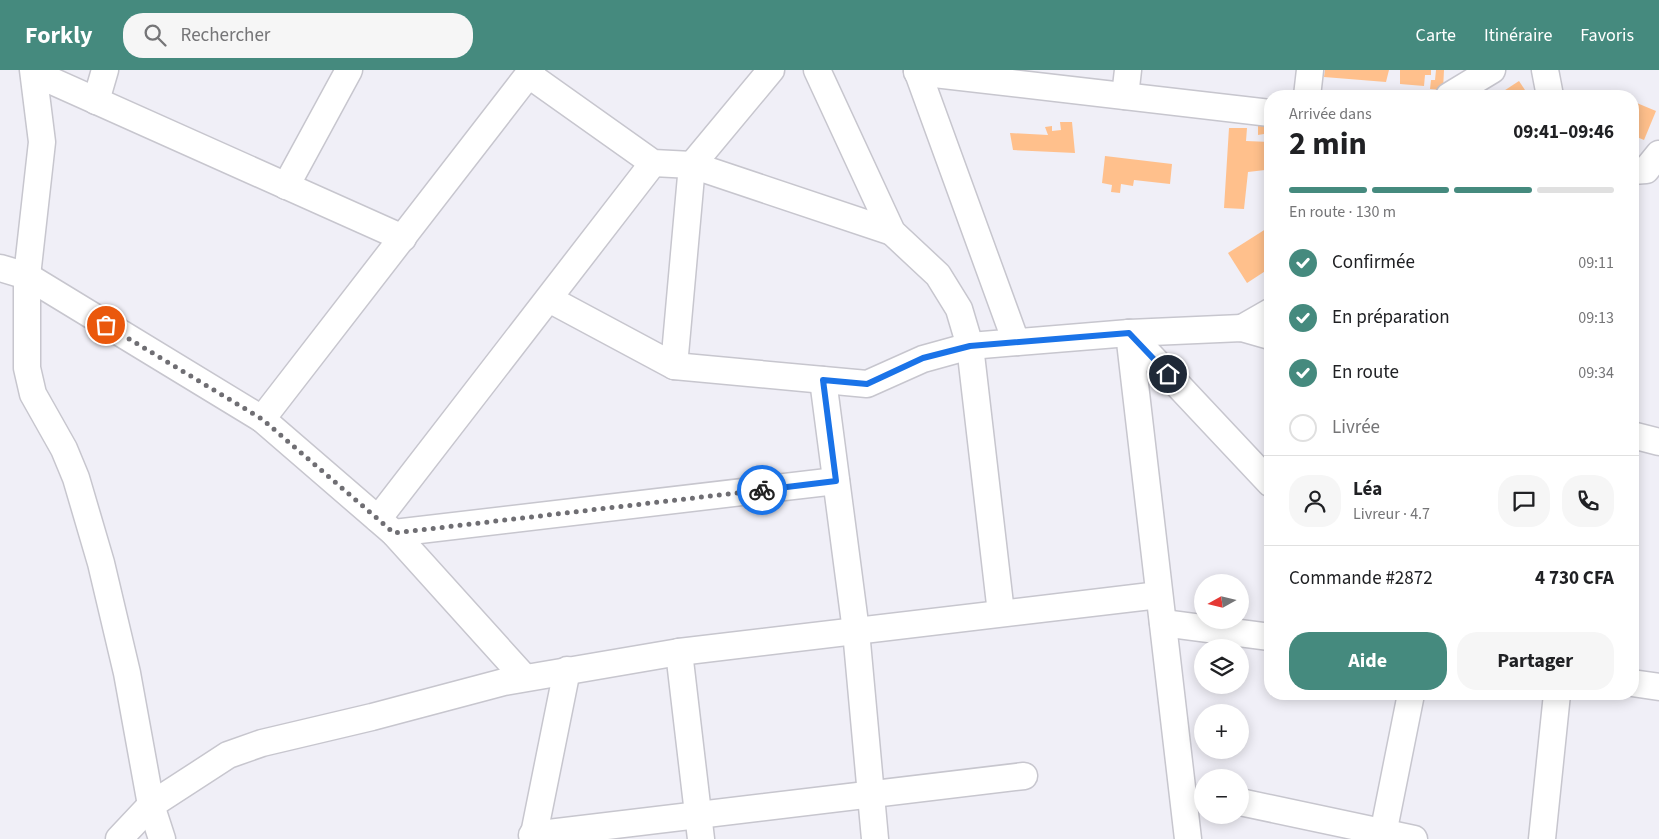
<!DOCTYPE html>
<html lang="fr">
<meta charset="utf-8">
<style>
:root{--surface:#fff;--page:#f6f6f6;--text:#202124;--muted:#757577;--line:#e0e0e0;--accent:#458a7e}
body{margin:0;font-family:"Source Sans 3",sans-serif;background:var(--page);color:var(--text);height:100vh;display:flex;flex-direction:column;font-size:19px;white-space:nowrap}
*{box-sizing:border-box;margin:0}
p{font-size:16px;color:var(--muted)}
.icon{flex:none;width:28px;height:28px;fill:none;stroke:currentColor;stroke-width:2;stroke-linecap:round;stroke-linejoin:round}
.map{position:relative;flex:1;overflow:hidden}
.sheet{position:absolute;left:1264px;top:20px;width:375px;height:610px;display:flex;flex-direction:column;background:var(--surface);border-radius:20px;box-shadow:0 2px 12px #0003}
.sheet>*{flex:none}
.needle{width:32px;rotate:262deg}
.buttons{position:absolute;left:1194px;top:504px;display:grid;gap:10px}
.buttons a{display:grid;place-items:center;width:55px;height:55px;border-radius:50%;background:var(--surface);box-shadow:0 2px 12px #0003;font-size:25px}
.pin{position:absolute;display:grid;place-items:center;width:42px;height:42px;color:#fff;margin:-21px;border:2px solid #fff;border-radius:50%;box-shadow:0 1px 5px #0007}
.courier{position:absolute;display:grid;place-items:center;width:50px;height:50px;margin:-25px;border:4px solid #1a73e8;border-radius:50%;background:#fff;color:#222;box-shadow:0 1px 6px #0007}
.head em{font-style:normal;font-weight:700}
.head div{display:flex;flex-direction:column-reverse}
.head{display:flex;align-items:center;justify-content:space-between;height:85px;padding:0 25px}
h1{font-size:32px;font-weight:700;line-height:38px}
.bar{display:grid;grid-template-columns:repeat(4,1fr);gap:8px 5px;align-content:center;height:60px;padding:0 25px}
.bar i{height:6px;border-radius:4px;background:var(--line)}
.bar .current{background:var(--accent)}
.bar p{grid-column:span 4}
.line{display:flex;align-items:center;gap:12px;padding:0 25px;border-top:1px solid var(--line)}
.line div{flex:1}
.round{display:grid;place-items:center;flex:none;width:52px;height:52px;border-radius:20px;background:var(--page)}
ol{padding:0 25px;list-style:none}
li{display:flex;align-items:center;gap:15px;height:55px}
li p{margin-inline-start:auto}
li .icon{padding:5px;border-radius:50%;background:var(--accent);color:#fff;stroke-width:4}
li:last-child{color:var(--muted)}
li i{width:28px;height:28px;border:2px solid var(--line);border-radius:50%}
.primary-button{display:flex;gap:10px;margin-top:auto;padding:10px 25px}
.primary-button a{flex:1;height:58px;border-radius:20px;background:var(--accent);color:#fff;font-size:20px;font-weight:700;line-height:58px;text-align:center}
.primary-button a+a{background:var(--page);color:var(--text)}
header{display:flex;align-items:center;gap:30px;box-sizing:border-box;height:70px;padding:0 25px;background:var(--accent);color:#fff}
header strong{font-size:24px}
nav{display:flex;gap:28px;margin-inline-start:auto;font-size:18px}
.search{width:350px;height:45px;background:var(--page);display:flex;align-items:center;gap:12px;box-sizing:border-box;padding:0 18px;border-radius:20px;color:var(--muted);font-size:19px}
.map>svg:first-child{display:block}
.building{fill:#ffc08c}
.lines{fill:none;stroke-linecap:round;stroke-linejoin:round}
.street-casing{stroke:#c7c6ce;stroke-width:29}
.street{stroke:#fff;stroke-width:26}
.done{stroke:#6f6e73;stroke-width:5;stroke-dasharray:0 9}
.route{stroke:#1a73e8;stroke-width:6}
</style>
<header>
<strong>Forkly</strong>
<div class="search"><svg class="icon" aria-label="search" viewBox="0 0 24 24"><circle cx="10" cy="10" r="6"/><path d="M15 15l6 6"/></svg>Rechercher</div>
<nav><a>Carte</a><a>Itinéraire</a><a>Favoris</a></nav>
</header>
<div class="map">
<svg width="1659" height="769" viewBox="0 0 1659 769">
<rect width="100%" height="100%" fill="#f0eff7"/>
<!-- building -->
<g class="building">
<path d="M1325,0H1389L1386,12L1324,7Z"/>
<path d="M1400,0H1431V5H1425L1424,16L1400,14Z"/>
<path d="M1436,0H1444L1443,20L1430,19L1431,10H1435Z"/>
<path d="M1519,11L1529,26H1496Z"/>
<path d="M1632,31L1656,41L1644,70L1632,65Z"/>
<path d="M1060,52H1072L1075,83L1013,80L1010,63L1048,65L1045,57L1052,56V61L1061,60Z"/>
<path d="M1258,55H1270V63L1258,65Z"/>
<path d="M1229,58H1247L1246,71L1270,72V109H1264L1265,100L1248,102L1244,139L1224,138Z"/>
<path d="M1105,86L1172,94L1170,114L1134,110L1133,116L1121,114L1120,123L1111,122L1112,115L1102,113Z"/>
<path d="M1269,157L1270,198L1247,213L1228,183Z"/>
</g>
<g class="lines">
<defs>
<g id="street">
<path d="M33,0L42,72L27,206V298L33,324L64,379L76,408L101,493L127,603L151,735L162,769"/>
<path d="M817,0L892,162L938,205L959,239L970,276L1001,543"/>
<path d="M917,0L1016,272"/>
<path d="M1545,0L1550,26"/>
<path d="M917,2L1270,43"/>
<path d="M34,3L403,168"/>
<path d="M529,5L653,93L692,95L892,162"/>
<path d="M1125,26L1128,0"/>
<path d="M1307,26L1310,0"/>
<path d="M1449,26L1492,0"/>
<path d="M96,31L105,0"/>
<path d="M1632,101L1646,100L1659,84"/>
<path d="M286,116L349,0"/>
<path d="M0,198L27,206L262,349L394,463L524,607"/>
<path d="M549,229L674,296L867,314L923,289L970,276L1129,263L1242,258L1270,266"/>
<path d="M1242,258L1270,242"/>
<path d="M1129,263L1188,769"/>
<path d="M1129,263L1270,413"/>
<path d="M674,296L692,95L771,0"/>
<path d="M823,310L856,561L875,769"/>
<path d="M262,349L532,0"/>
<path d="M1632,365L1659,372"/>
<path d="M378,449L653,93"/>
<path d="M394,463L836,411"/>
<path d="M1163,553L1270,567"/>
<path d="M679,582L701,769"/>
<path d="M1632,613L1659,617"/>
<path d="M1240,732L1414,769"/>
<path d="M532,765L1024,706"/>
<path d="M119,769L151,735L228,685L262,673L372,647L504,612L679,582L1159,525"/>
<path d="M533,769L567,600"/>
<path d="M1382,769L1411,624"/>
<path d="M1542,769L1557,624"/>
</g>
</defs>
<!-- street casing -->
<use href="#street" class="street-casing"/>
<!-- street -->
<use href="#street" class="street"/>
</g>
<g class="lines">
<!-- done -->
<path class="done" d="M106,255L262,349L394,463L762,420"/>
<!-- route -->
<path class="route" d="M762,420L836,411L823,310L867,314L923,288L970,276L1129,263L1168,304"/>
</g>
</svg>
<div class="buttons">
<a><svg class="needle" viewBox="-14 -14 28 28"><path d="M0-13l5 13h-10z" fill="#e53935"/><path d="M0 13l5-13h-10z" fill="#757577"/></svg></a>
<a><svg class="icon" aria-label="layers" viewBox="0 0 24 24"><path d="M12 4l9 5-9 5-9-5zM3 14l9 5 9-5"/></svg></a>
<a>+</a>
<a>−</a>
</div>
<div class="pin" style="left:106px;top:255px;background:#ea580c"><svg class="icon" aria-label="bag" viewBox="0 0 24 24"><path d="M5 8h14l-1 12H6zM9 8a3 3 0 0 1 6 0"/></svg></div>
<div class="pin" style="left:1168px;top:304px;background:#1f2937"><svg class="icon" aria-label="home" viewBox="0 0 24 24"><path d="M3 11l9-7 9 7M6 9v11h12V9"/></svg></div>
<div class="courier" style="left:762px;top:420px"><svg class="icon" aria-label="bike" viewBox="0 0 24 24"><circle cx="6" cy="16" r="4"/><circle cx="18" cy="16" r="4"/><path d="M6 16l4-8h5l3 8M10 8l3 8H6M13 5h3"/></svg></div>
<section class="sheet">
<div class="head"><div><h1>2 min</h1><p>Arrivée dans</p></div><em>09:41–09:46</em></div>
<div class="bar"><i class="current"></i><i class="current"></i><i class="current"></i><i></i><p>En route · 130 m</p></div>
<ol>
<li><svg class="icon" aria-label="check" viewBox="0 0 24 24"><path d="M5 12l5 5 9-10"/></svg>Confirmée<p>09:11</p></li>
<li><svg class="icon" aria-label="check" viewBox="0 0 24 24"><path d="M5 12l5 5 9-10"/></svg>En préparation<p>09:13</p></li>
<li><svg class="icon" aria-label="check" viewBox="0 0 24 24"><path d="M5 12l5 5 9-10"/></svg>En route<p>09:34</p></li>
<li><i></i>Livrée</li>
</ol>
<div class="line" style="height:90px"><a class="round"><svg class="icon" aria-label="person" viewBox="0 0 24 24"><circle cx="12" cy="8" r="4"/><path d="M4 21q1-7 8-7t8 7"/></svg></a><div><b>Léa</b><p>Livreur · 4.7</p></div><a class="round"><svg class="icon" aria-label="chat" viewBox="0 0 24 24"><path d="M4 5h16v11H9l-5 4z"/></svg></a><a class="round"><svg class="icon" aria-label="phone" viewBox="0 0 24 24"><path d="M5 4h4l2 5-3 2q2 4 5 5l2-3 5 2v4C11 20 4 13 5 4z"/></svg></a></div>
<div class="line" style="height:65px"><div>Commande #2872</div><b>4 730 CFA</b></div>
<div class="primary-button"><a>Aide</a><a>Partager</a></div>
</section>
</div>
